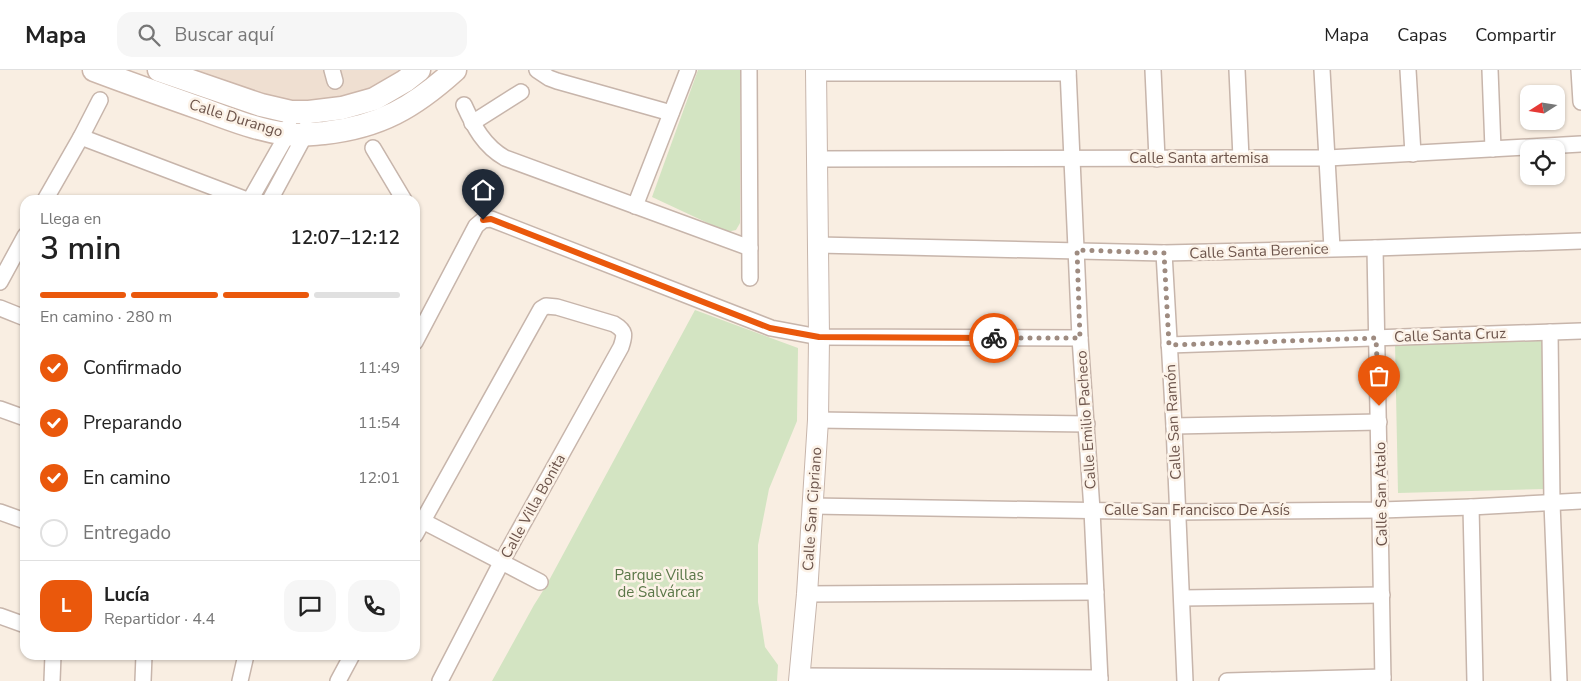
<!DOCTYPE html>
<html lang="es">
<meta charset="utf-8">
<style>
:root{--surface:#fff;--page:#f6f6f6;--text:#222;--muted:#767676;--line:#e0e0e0;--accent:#ea580c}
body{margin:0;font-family:"Nunito Sans",sans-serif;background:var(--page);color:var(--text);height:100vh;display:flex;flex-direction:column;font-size:19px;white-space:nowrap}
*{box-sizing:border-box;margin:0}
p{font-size:16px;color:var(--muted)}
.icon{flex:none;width:28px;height:28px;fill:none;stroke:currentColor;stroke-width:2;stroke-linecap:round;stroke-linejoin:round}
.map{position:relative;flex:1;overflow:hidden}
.panel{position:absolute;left:20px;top:125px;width:400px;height:465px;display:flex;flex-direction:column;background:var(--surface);border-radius:15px;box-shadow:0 1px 4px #0004}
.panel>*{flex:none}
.needle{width:32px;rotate:258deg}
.buttons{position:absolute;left:1520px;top:15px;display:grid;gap:10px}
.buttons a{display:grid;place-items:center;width:45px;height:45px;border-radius:10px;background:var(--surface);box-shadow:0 1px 4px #0004;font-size:25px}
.pin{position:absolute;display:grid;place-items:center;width:42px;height:42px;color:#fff;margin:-51px -21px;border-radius:50% 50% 50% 0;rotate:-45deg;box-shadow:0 0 5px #0007}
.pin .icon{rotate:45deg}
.courier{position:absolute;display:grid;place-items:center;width:50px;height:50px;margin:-25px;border:4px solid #ea580c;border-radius:50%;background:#fff;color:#222;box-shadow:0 1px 6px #0007}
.overview em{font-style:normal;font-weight:600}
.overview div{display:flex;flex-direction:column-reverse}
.overview{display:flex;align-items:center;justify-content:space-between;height:85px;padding:0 20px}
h1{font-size:32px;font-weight:600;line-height:38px}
.bar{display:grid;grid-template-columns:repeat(4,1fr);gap:8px 5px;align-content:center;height:60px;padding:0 20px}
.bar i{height:6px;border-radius:4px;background:var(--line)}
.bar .current{background:var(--accent)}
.bar p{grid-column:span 4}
.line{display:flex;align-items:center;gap:12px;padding:0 20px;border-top:1px solid var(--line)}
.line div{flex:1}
.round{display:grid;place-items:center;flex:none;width:52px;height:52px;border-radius:15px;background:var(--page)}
ol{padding:0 20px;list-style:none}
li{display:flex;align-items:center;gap:15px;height:55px}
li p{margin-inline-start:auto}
li .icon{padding:5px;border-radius:50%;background:var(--accent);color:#fff;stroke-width:4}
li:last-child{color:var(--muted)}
li i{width:28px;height:28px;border:2px solid var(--line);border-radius:50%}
header{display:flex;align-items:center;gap:30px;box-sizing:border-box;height:70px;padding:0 25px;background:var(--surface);border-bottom:1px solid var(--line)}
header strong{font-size:24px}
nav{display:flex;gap:28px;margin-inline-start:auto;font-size:18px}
.search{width:350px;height:45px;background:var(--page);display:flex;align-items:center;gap:12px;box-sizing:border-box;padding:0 18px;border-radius:15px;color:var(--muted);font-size:19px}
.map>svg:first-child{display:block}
.residential{fill:#efdfd1}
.green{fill:#d3e4c2}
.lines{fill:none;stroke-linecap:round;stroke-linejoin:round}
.minor-casing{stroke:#c7b5ab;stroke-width:18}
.tertiary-casing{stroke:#c7b5ab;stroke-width:22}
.secondary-casing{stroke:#cdb7ab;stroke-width:25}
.minor{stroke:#fff;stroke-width:15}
.tertiary{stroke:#fff;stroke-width:20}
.secondary{stroke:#fff;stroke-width:22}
.done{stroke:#9e8b80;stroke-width:5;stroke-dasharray:0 9}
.route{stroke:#ea580c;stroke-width:6}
.labels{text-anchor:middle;stroke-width:5;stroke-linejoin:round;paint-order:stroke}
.street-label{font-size:15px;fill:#6d554c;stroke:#fcf2e7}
.park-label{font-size:15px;fill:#5a7748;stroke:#fcf2e7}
</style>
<header>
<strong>Mapa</strong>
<div class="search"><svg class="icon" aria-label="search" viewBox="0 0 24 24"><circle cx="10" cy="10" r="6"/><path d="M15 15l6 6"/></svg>Buscar aquí</div>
<nav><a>Mapa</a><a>Capas</a><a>Compartir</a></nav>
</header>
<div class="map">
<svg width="1581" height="611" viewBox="0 0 1581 611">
<rect width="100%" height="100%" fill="#f9eee2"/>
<!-- residential -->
<path class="residential" d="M178,0H403L383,17L316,34L260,29Z"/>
<!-- green -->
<g class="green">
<path d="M698,0H740V153L736,160L727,162L652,127Z"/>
<path d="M695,240L798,278L797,351L769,419L758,475V532L765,577L778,595L777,611H492L534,535L546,516Z"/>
<path d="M1542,271L1546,419L1398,423L1395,274Z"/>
</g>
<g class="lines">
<defs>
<g id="minor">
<path d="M332,0L335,11"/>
<path d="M537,0L549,8L557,11L671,43"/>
<path d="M749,0L750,208"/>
<path d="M1068,0L1080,268L1092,440L1100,611"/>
<path d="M1153,0L1157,89"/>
<path d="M1237,0L1241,88"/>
<path d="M1322,0L1332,178"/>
<path d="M1408,0L1413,84"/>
<path d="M1490,0L1493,79"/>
<path d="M1579,0L1581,32"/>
<path d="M816,3H1068"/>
<path d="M464,35C474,57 484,76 505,88L750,178"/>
<path d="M472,53L521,22"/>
<path d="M81,67L247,130"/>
<path d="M373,78L404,130"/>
<path d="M817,89L1328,88L1581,74"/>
<path d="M45,130L81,67L100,30"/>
<path d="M250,130L287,65L289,56"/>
<path d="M270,130L305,65L306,58"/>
<path d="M635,136L688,0"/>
<path d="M818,175L1164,183L1375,178L1581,171"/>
<path d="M1375,178L1383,611"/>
<path d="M1164,183L1174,356L1185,611"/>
<path d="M0,212L25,166"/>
<path d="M0,238L25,248"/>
<path d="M1550,262L1552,433L1559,611"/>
<path d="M415,272L476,156L483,150L491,149L771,258L819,267L1080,268"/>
<path d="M1169,275L1581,261"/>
<path d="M0,339L25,348"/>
<path d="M818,350L1087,354"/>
<path d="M1174,356L1379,352"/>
<path d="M812,436L1178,442L1381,440L1471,437L1581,431"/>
<path d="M1471,437L1475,611"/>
<path d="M0,442L25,451"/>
<path d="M415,447L540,512"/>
<path d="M415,465L541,239L546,236L557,237L614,254C626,261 625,265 621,277L501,493L440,611"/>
<path d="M807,524L1096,522"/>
<path d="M1182,528L1382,525"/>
<path d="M0,546L25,555"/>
<path d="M800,606L1100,608"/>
<path d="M52,611L53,585"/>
<path d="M143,611L144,585"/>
<path d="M240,611L246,585"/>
<path d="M338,611L352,585"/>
<path d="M1227,611L1383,607"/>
</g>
<path id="tertiary" d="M799,611L807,524L818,350L819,267L816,0"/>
<g id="secondary">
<path d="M94,0C131,14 168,27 205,40C232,50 258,60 286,64C298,66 311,64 324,63C380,57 414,37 455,0"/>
<path d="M159,0L261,35L291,42H309L342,38L374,29L405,11L419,0"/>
</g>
</defs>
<!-- minor casing -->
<use href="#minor" class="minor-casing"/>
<!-- tertiary casing -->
<use href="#tertiary" class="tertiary-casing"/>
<!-- secondary casing -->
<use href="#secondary" class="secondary-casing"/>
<!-- minor -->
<use href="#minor" class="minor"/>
<!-- tertiary -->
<use href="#tertiary" class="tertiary"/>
<!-- secondary -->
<use href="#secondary" class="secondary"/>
</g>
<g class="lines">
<!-- done -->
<path class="done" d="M994,268H1080L1077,180L1164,183L1169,275L1376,268L1379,336"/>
<!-- route -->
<path class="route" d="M483,150L491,149L770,258L819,267L994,268"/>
</g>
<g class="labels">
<!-- street labels -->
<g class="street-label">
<text transform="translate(236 48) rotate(17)" y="5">Calle Durango</text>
<text x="1199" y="93">Calle Santa artemisa</text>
<text transform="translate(1259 181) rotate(-2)" y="5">Calle Santa Berenice</text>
<text transform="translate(1450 265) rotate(-2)" y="5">Calle Santa Cruz</text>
<text transform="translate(1086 350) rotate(-94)" y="5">Calle Emilio Pacheco</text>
<text transform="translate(1173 352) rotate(-93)" y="5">Calle San Ramón</text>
<text transform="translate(1381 424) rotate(-91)" y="5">Calle San Atalo</text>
<text transform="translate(533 436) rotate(-61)" y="5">Calle Villa Bonita</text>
<text transform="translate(812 439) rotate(-86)" y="5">Calle San Cipriano</text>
<text x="1197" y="445">Calle San Francisco De Asís</text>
</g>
<!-- park labels -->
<g class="park-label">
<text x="659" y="510">Parque Villas<tspan x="659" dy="17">de Salvárcar</tspan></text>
</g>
</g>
</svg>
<div class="buttons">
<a><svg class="needle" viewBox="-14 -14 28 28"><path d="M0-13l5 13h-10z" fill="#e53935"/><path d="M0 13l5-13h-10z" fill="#767676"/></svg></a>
<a><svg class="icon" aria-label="locate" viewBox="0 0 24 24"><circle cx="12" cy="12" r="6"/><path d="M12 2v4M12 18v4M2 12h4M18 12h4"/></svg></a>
</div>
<div class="pin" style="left:1379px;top:336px;background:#ea580c"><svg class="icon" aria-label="bag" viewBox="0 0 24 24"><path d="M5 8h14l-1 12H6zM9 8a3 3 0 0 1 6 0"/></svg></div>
<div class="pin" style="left:483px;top:150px;background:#1f2937"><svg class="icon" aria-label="home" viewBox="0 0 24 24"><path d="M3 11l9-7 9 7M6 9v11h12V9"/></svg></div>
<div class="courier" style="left:994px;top:268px"><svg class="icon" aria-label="bike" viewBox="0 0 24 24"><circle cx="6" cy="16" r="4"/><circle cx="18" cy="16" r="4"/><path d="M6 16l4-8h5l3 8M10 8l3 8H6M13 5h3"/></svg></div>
<section class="panel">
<div class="overview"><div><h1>3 min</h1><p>Llega en</p></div><em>12:07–12:12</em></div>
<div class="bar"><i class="current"></i><i class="current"></i><i class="current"></i><i></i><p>En camino · 280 m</p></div>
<ol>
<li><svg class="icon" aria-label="check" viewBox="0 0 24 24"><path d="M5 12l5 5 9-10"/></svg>Confirmado<p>11:49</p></li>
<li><svg class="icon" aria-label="check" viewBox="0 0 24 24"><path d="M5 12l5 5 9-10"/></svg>Preparando<p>11:54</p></li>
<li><svg class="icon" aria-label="check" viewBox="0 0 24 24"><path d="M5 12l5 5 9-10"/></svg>En camino<p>12:01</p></li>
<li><i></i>Entregado</li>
</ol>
<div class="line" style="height:90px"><b class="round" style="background:var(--accent);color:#fff">L</b><div><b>Lucía</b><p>Repartidor · 4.4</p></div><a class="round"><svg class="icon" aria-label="chat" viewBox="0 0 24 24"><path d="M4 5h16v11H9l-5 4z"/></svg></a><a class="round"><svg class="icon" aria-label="phone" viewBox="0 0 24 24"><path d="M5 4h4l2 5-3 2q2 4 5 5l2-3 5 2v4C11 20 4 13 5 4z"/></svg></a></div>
</section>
</div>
